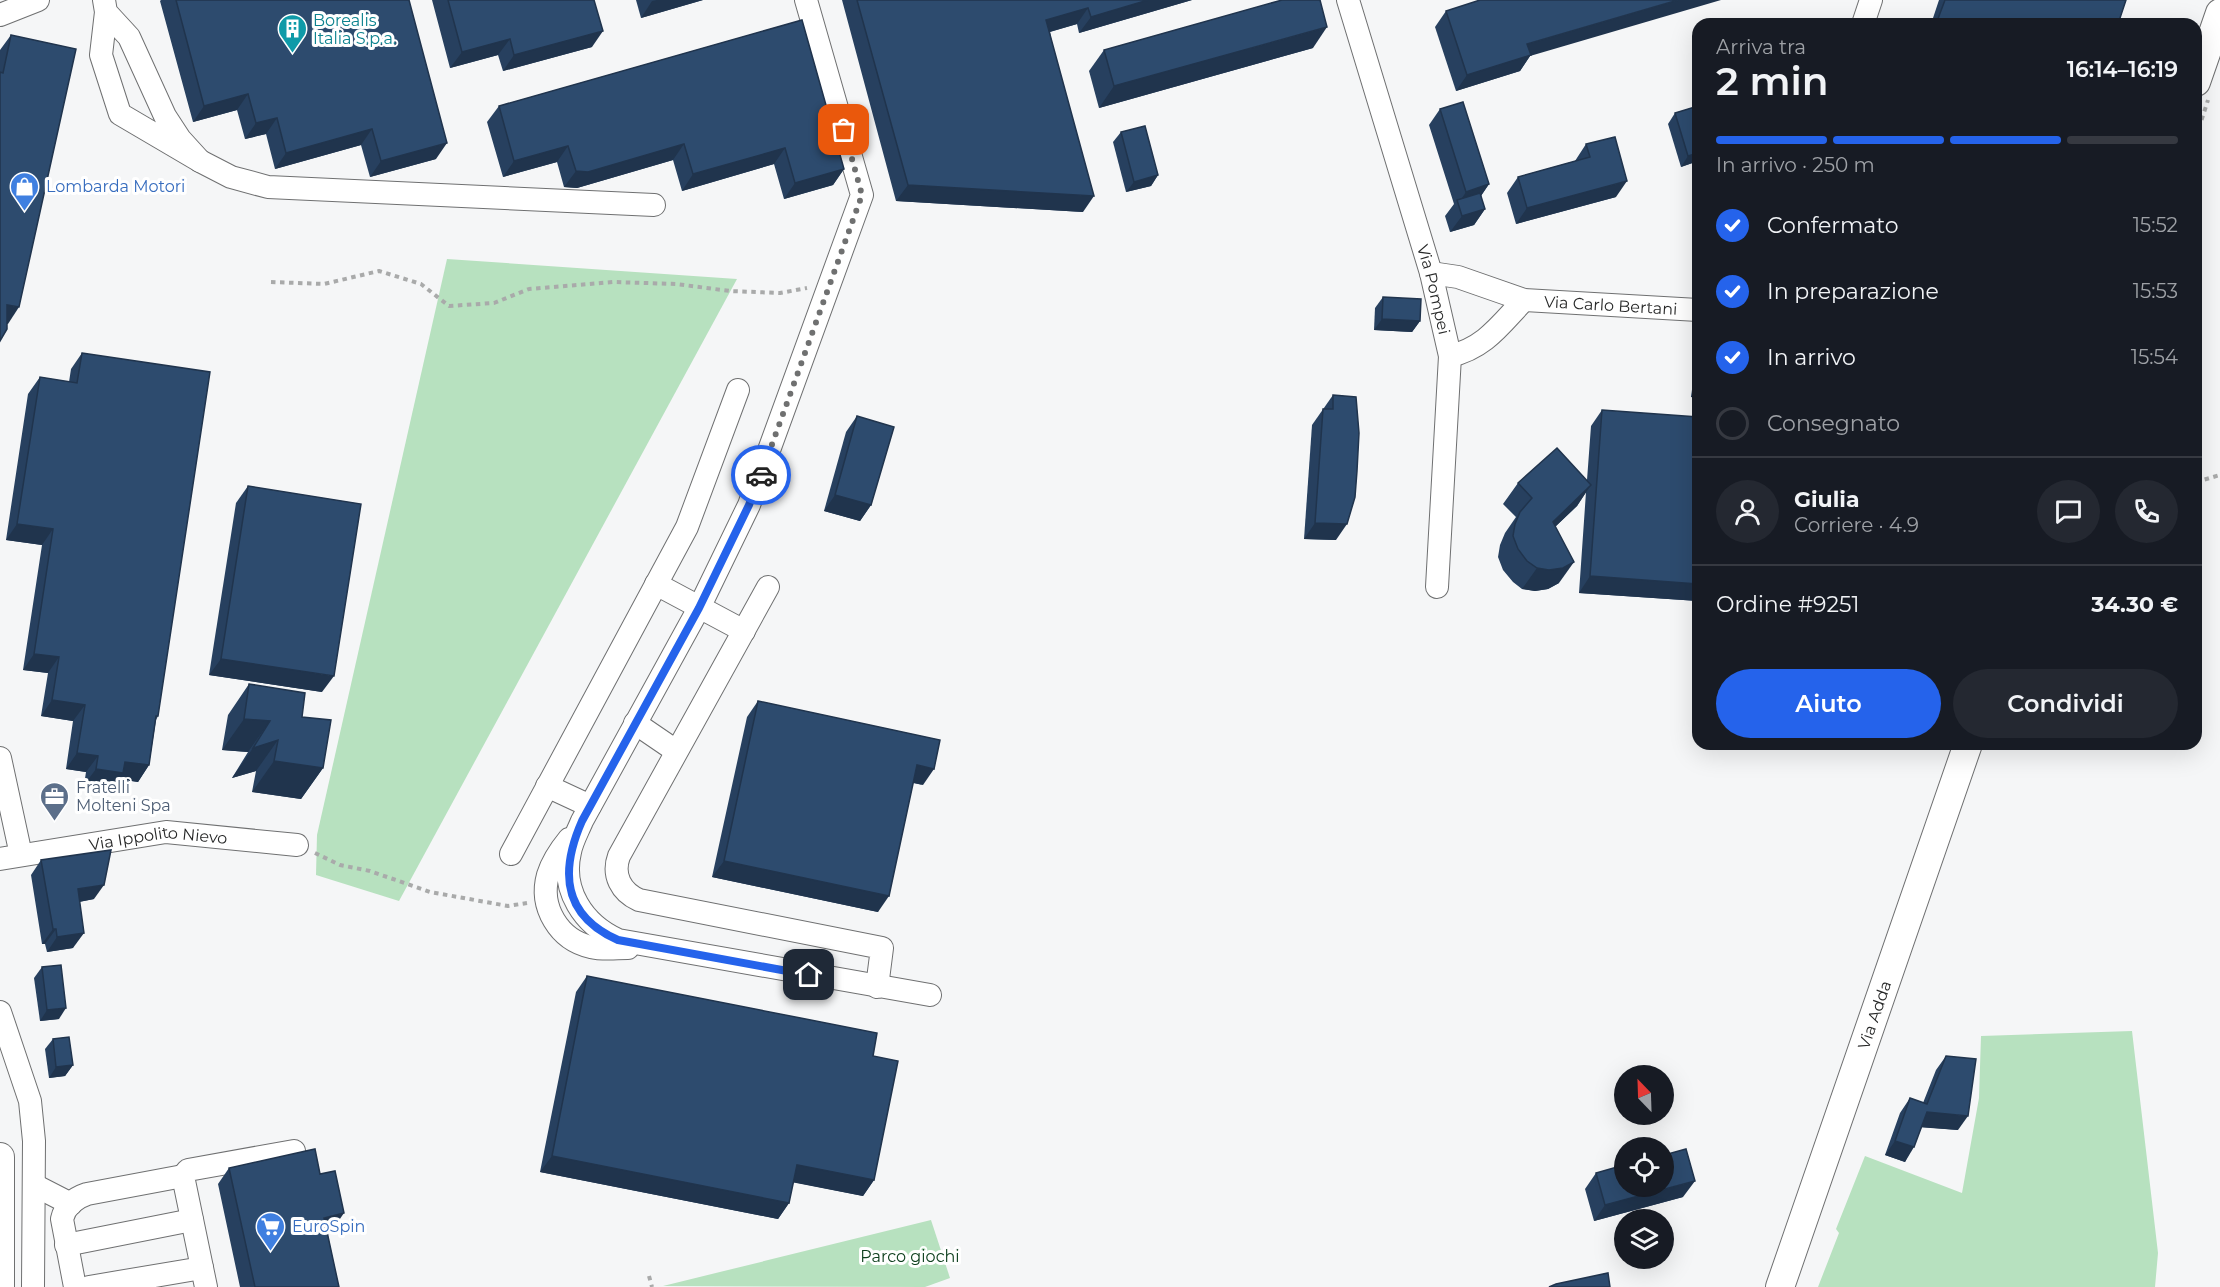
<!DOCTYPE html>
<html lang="it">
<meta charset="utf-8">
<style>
:root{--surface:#171b24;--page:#242831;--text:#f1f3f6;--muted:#9ea1a6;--line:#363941;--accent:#2563eb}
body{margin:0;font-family:Montserrat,sans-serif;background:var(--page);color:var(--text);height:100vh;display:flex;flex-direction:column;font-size:22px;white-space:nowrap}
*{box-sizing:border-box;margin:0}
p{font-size:20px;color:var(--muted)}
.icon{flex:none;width:33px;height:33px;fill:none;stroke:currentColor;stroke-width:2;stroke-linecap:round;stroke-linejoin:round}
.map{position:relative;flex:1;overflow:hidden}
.drawer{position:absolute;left:1692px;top:18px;width:510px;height:732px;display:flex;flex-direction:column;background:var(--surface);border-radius:18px;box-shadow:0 6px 24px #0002}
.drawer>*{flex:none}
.needle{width:39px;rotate:337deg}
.tools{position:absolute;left:1614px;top:1065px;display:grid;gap:12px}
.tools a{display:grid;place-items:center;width:60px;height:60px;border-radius:50%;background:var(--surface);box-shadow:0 6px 24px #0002;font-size:30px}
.pin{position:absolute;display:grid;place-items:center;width:51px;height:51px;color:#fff;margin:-26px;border-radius:12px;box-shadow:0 3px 9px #0006}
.courier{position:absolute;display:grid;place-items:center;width:60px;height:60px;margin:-30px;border:4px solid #2563eb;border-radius:50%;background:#fff;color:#222;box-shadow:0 2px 8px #0007}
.summary em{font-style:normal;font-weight:600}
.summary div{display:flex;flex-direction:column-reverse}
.summary{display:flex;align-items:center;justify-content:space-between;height:102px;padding:0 24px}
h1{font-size:39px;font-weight:600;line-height:45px}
.bar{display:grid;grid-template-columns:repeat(4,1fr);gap:9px 6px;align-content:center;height:72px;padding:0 24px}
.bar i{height:8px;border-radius:4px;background:var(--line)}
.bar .current{background:var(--accent)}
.bar p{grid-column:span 4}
.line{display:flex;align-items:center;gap:15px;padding:0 24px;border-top:2px solid var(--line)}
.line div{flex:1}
.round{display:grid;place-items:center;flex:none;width:63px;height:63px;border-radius:32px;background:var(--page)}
ol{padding:0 24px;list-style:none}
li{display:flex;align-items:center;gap:18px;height:66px}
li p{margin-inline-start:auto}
li .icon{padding:6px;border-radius:50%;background:var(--accent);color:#fff;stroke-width:4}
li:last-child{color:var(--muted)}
li i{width:33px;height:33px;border:3px solid var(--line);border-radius:50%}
.primary-button{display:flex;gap:12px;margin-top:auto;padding:12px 24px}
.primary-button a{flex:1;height:69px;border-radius:36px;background:var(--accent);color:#fff;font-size:24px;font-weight:600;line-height:69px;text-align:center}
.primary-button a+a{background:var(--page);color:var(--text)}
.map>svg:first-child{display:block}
.green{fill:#b7e1bf}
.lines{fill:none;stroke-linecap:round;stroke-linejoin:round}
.minor-casing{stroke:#6f7071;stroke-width:24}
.major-casing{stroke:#6f7071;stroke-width:30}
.path{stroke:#a9aaaa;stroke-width:4;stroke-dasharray:4.5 4.5;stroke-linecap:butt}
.minor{stroke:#fff;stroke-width:22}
.major{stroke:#fff;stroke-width:28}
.wall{fill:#27405f}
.shaded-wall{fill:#20344d}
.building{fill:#2d4b6e;stroke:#20344d;stroke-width:1.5}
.done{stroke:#6f7070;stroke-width:6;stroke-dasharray:0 10.8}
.route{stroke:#2563eb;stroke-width:8}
.labels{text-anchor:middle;stroke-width:6;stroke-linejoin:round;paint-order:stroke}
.culture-label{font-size:16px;fill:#0d838f;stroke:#fff;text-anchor:start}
.shop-label{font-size:16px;fill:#366cbe;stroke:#fff;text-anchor:start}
.street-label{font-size:16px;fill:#272828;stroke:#fff}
.service-label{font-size:16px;fill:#4e5e75;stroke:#fff;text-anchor:start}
.park-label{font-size:16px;fill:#0e401e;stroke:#fff}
</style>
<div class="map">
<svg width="2220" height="1287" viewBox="0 0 2220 1287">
<rect width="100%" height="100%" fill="#f5f6f7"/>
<!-- green -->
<g class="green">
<path d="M447,259L737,279L399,901L316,875L317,835Z"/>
<path d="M2132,1031L2158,1253L2155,1287H1818L1839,1233L1836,1229L1865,1156L1962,1193L1979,1098L1981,1036Z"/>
<path d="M931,1220L950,1278L925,1287L663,1286Z"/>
</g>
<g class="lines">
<defs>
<g id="minor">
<path d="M104,0L106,12L101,55L120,114L200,161L180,139L165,116L129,37L106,12"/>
<path d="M806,0L862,195L749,505L699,608L582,821C578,831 572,841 570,852C561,890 583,924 618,940L930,995"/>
<path id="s1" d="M1348,0L1431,273L1450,356L1437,587"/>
<path d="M0,15L38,0"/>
<path d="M1863,24L1871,0"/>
<path d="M200,161L231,177L268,187L654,205"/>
<path id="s2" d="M1431,273L1458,277L1524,300L1698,310"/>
<path d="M1450,356C1485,348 1500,325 1524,300"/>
<path d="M656,584L744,631"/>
<path d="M768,587L619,856C612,875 621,892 639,900L882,948L877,987"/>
<path d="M635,723L676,751"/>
<path d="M0,758L21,855"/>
<path d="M547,786L590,806"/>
<path d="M569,839C560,850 552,862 548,875C539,907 559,940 591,947C603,950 616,948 628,948"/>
<path d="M511,854L687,527L738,390"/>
<path id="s3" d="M0,859L166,832L297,845"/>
<path d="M0,1012L30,1101L34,1141L33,1287"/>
<path d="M34,1185L71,1204"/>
<path d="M66,1245L192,1220"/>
<path d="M75,1287L62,1219C65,1206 75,1198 87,1194L183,1176"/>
<path d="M89,1287L202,1268"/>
<path d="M206,1287L183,1176L188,1170L294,1151"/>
</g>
<g id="major">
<path d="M2196,82L2220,13"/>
<path d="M0,1157V1287"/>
<path id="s4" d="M1780,1287L1968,744"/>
</g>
</defs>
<!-- minor casing -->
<use href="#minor" class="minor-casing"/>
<!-- major casing -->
<use href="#major" class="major-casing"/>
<!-- path -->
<g class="path">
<path d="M2196,137L2208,100"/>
<path d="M271,282L324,284L379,271L421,284L449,306L494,303L529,289L613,282L676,284L730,291L780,293L807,288"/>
<path d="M2196,482L2220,475"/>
<path d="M315,853L340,865L370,871L430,892L508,906L527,903"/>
<path d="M649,1276L652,1287"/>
</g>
<!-- minor -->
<use href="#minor" class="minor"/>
<!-- major -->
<use href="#major" class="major"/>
</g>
<!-- wall -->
<g class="wall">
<path d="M161,0H409L436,159L370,177L361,145L275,169L266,134L245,139L237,110L193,122L160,1Z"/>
<path d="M432,0H594L592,47L503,71L498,55L450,68Z"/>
<path d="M636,0H703L641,18Z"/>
<path d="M842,0H1192L1079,33L1077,24L1050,32L1083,212L896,201Z"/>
<path d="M1939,0H2126L2118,24H1931Z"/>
<path d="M1446,11L1530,56L1520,71L1456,91L1435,27Z"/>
<path d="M802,20L844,169L833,185L784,199L774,164L682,191L673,160L577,188L564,187L557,162L503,177L487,122L499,106Z"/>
<path d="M11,35L8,324L7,323L0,341V50Z"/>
<path d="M1313,48L1099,108L1089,71L1104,50Z"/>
<path d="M1698,106V161L1681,167L1668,124L1675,113Z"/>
<path d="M1440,109L1489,184L1481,196L1485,209L1474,225L1450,232L1445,216L1454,204L1429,125Z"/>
<path d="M1121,132L1158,175L1151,186L1126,192L1113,142Z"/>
<path d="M1586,144L1616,197L1516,224L1507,193L1518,177L1575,161Z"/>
<path d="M1383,297L1420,321L1412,332L1374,330L1375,308Z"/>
<path d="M82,353L158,716L156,720L149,765L138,782L119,779L112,789L84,785L86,772L66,769L73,721L41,716L48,673L23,670L42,545L6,540L28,394L40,377L69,382L71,369Z"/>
<path d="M1698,374V398L1691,397L1693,382Z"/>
<path d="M1333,395L1336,540L1304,539L1312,425Z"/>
<path d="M1602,410L1698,601L1579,593L1586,492L1577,506L1555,527L1559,583L1548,589L1535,591L1522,589L1513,582L1503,570L1498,557L1500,545L1505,533L1516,517L1503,504L1518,483L1587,480L1591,426Z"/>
<path d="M857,416L871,505L860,521L824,511L846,432Z"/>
<path d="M248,486L322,692L209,675L236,503Z"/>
<path d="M249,684L302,717L323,768L301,799L252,792L256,771L232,778L248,752L222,750L228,715Z"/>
<path d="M758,701L923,785L913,783L878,912L712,877L747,717Z"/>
<path d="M41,860L94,899L79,902L73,948L47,952L45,944H42L31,875Z"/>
<path d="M42,967L59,1019L40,1021L34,978Z"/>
<path d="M587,976L873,1056L874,1180L863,1196L793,1182L789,1203L778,1219L540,1172L576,992Z"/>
<path d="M53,1039L73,1065L65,1076L49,1078L45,1049Z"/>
<path d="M1946,1056L1958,1130L1922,1127L1905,1162L1885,1155L1900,1113L1910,1098L1923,1103L1936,1070Z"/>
<path d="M229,1168L333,1229L327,1231L339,1287H240L218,1184Z"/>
<path d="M1596,1173L1683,1197L1594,1221L1585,1189Z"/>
</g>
<!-- shaded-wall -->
<g class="shaded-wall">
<path d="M657,0H703L641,18L652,1Z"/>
<path d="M1148,0H1192L1079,33L1091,17Z"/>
<path d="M1678,0H1721L1530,56L1520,71L1456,91L1467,75L1527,44Z"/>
<path d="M1088,8L1077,24L1035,36L1046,20Z"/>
<path d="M1327,27L1313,48L1099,108L1114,86Z"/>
<path d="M603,31L592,47L503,71L514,55Z"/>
<path d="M510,39L498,55L450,68L462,52Z"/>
<path d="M248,94L237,110L193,122L204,106Z"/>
<path d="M277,118L266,134L245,139L256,123Z"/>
<path d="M372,129L361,145L275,169L286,153Z"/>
<path d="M447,143L436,159L370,177L381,161Z"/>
<path d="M684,144L673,160L577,188L564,187L576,171Z"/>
<path d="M568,146L557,162L503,177L514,161Z"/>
<path d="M785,148L774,164L682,191L693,174Z"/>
<path d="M1698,153V161L1681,167L1688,156Z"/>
<path d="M844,169L833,185L784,199L795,183Z"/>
<path d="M1158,175L1151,186L1126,192L1134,182Z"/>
<path d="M1627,181L1616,197L1516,224L1527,208Z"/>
<path d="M1489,184L1478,200L1458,204L1466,192Z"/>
<path d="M908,185L1094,196L1083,212L896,201Z"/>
<path d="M1485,209L1474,225L1450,232L1462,216Z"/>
<path d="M7,305L19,307L8,324L0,322Z"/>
<path d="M1382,319L1420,321L1412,332L1374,330Z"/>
<path d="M1698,387V398L1691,397Z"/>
<path d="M1591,485L1577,506L1538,543L1553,522Z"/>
<path d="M835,495L871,505L860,521L824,511Z"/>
<path d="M1315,523L1347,524L1336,540L1304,539Z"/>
<path d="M17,524L53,529L42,545L6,540Z"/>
<path d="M1574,562L1559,583L1548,589L1535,591L1522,589L1537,568Z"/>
<path d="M1590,576L1698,584V601L1579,593Z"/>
<path d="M34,654L59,657L48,673L23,670Z"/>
<path d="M221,659L334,676L322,692L209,675Z"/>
<path d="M52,700L85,705L73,721L41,716Z"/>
<path d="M244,719L270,721L248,752L222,750Z"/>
<path d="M278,740L256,771L232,778L253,748Z"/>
<path d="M77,753L98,756L86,772L66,769Z"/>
<path d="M274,761L323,768L301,799L252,792Z"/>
<path d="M125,762L149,765L138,782L119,779L112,789L84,785L96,769Z"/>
<path d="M917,765L934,769L923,785L906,781Z"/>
<path d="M724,861L889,896L878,912L712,877Z"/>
<path d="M104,885L94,899L68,904L78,889Z"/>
<path d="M53,929H56L45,944H42Z"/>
<path d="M84,933L73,948L47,952L57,937Z"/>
<path d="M66,1008L59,1019L40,1021L47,1010Z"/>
<path d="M73,1065L65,1076L49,1078L56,1067Z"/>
<path d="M1927,1112L1968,1116L1958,1130L1917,1127Z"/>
<path d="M1895,1141L1914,1147L1905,1162L1885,1155Z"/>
<path d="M552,1156L789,1203L778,1219L540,1172Z"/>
<path d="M797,1165L874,1180L863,1196L786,1181Z"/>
<path d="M1695,1181L1683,1197L1594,1221L1605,1205Z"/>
<path d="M344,1213L333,1229L313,1234L324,1218Z"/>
</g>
<!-- building -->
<g class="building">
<path d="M176,0H409L447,143L381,161L372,129L286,153L277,118L256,123L248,94L204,106Z"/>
<path d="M448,0H594L603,31L514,55L510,39L462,52Z"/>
<path d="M857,0H1148L1091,17L1088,8L1046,20L1094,196L908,185Z"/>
<path d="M1282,0H1320L1327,27L1114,86L1104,50Z"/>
<path d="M1480,0H1678L1527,44L1531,55L1467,75L1446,11Z"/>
<path d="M1945,0H2126L2118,24H1936Z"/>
<path d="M802,20L844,169L795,183L785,148L693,174L684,144L588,172L576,171L568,146L514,161L499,106Z"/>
<path d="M11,35L76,49L19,307L7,305V329L0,341V72L3,73Z"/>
<path d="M1463,102L1489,184L1466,192L1440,109Z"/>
<path d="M1698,106V153L1688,156L1675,113Z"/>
<path d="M1145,126L1158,175L1134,182L1121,132Z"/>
<path d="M1615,137L1627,181L1527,208L1518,177L1590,157L1586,144Z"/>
<path d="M1480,193L1485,209L1462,216L1457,200Z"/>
<path d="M1383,297L1421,299L1420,321L1382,319Z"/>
<path d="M82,353L210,372L158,716H156L149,765L125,762L123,773L96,769L98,756L77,753L85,705L52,700L59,657L34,654L53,529L17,524L40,377L77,383Z"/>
<path d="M1333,395L1356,397L1359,433L1357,471L1355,497L1347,524L1315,523L1323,409H1333Z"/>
<path d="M1602,410L1698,417V584L1590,576Z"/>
<path d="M857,416L894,427L871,505L835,495Z"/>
<path d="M1557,448L1591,485L1553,522L1574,562L1563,568L1549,570L1537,568L1527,561L1518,549L1513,536L1515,524L1520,512L1532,498L1518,483Z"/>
<path d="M248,486L361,504L334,676L221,659Z"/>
<path d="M249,684L305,693L302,717L331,720L323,768L274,761L278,740L253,748L270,721L244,719Z"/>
<path d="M758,701L940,740L934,769L917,765L889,896L724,861Z"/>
<path d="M111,850L104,885L78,889L84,933L57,937L56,929H53L41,860Z"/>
<path d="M61,965L66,1008L47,1010L42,967Z"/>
<path d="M587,976L877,1033L873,1056L898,1061L874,1180L797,1165L789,1203L552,1156Z"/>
<path d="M69,1037L73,1065L56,1067L53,1039Z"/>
<path d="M1946,1056L1976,1059L1968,1116L1927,1112L1914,1147L1895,1141L1910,1098L1927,1104Z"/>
<path d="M315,1149L320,1174L335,1171L344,1213L324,1218L339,1287H255L229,1168Z"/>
<path d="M1686,1149L1695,1181L1605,1205L1596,1173L1624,1165V1186H1664V1155Z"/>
<path d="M1608,1273L1610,1287H1549L1556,1284Z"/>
</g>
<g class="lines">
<!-- done -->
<path class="done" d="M761,475L862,195L844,130"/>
<!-- route -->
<path class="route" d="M761,475L749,505L699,608L582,821C560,871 562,915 618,940L809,975"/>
</g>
<!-- icons -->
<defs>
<symbol id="building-pin" viewBox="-11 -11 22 30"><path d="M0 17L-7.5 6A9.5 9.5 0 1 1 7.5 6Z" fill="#0f9aa8" stroke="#fff"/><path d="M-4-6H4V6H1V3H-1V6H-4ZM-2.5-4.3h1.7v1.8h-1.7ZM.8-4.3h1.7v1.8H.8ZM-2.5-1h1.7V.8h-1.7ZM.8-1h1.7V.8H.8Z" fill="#fff"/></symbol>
<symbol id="shop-pin" viewBox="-11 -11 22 30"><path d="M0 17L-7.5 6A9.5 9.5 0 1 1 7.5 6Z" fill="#3f7fe0" stroke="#fff"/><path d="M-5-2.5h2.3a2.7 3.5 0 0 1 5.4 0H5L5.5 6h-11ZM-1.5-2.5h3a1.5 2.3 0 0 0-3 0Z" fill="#fff"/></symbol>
<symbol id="office-pin" viewBox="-11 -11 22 30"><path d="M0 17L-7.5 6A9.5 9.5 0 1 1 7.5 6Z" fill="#5c6f8a" stroke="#fff"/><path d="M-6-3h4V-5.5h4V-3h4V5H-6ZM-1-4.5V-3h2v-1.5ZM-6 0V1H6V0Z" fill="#fff"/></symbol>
<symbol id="supermarket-pin" viewBox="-11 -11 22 30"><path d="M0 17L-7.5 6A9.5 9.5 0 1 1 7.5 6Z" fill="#3f7fe0" stroke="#fff"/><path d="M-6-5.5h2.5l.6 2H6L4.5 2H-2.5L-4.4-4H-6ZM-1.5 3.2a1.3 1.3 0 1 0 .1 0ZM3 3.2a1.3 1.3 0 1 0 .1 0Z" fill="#fff"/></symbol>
</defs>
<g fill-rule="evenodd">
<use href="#building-pin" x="276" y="12" width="33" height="45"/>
<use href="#shop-pin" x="8" y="170" width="33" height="45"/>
<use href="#office-pin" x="38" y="780" width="33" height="45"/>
<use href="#supermarket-pin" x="254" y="1210" width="33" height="45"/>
</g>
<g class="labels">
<!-- culture labels -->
<g class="culture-label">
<text x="313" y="26">Borealis<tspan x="313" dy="18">Italia S.p.a.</tspan></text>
</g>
<!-- shop labels -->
<g class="shop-label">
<text x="46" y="192">Lombarda Motori</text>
<text x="292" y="1232">EuroSpin</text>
</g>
<!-- street labels -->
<g class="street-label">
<text dy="6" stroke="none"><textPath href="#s1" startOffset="302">Via Pompei</textPath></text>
<text dy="6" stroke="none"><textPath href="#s2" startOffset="184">Via Carlo Bertani</textPath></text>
<text dy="6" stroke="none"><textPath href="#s3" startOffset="160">Via Ippolito Nievo</textPath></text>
<text dy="6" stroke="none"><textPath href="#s4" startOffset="288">Via Adda</textPath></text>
</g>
<!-- service labels -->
<g class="service-label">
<text x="76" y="793">Fratelli<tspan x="76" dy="18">Molteni Spa</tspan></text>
</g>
<!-- park labels -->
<g class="park-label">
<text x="910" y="1262">Parco giochi</text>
</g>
</g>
</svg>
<div class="tools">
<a><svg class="needle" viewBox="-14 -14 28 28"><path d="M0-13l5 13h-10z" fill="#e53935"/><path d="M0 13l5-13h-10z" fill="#9ea1a6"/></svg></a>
<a><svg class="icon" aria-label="locate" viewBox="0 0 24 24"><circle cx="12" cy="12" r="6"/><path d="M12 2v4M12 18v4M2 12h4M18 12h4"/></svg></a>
<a><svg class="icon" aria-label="layers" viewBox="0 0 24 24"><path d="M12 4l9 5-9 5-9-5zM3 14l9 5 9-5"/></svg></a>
</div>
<div class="pin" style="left:844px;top:130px;background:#ea580c"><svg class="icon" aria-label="bag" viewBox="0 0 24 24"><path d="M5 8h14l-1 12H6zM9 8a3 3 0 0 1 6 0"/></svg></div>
<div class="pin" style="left:809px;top:975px;background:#1f2937"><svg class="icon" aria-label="home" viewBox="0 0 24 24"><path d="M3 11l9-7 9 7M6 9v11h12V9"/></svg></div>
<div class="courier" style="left:761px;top:475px"><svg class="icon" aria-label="car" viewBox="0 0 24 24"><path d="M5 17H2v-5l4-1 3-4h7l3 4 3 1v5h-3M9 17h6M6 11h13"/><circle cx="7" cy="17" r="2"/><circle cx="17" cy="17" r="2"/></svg></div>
<section class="drawer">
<div class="summary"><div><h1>2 min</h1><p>Arriva tra</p></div><em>16:14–16:19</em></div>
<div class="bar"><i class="current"></i><i class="current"></i><i class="current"></i><i></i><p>In arrivo · 250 m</p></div>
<ol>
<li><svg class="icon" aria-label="check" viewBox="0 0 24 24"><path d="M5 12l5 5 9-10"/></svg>Confermato<p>15:52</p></li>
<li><svg class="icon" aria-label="check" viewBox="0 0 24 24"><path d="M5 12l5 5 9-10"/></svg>In preparazione<p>15:53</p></li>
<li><svg class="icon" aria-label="check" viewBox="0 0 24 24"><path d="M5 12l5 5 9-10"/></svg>In arrivo<p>15:54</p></li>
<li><i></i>Consegnato</li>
</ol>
<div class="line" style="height:108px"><a class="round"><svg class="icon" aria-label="person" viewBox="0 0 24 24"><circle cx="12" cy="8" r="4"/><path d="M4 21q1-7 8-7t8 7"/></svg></a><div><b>Giulia</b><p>Corriere · 4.9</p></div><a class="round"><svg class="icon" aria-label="chat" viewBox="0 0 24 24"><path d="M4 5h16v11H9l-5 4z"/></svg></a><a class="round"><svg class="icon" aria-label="phone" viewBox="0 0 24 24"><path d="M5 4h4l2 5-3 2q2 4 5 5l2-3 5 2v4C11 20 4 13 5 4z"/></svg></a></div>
<div class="line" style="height:78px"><div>Ordine #9251</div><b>34.30 €</b></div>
<div class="primary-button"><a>Aiuto</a><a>Condividi</a></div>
</section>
</div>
